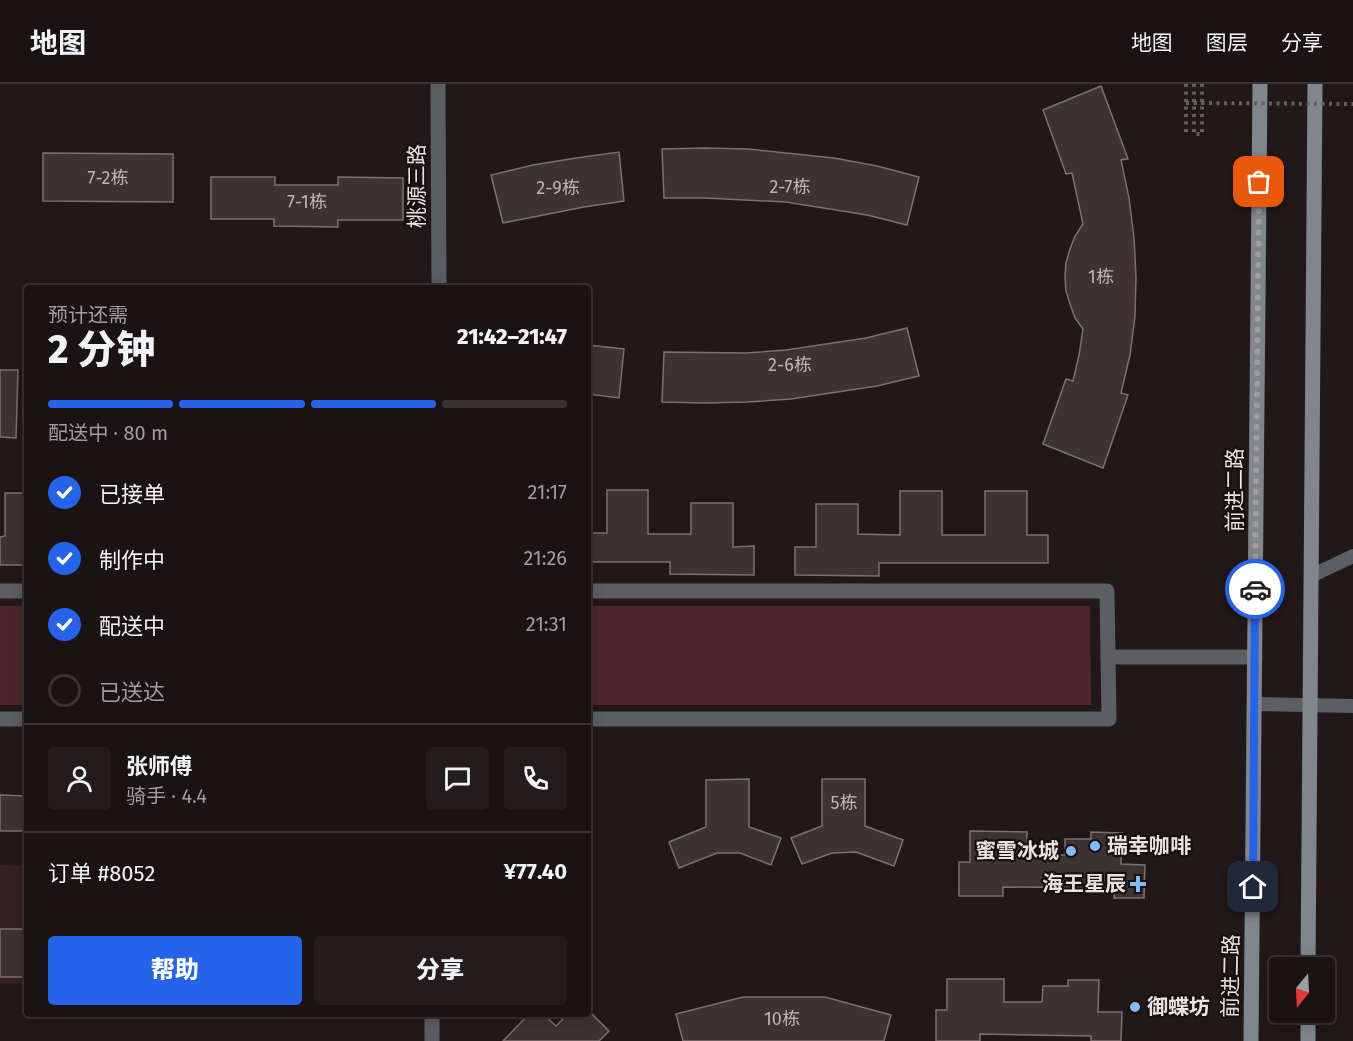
<!DOCTYPE html>
<html lang="zh">
<meta charset="utf-8">
<style>
:root{--surface:#1a1213;--page:#231b1c;--text:#f1f3f6;--muted:#9f9ea0;--line:#383233;--accent:#2563eb}
body{margin:0;font-family:"Fira Sans","Noto Sans SC",sans-serif;background:var(--page);color:var(--text);height:100vh;display:flex;flex-direction:column;font-size:22px;white-space:nowrap}
*{box-sizing:border-box;margin:0}
p{font-size:20px;color:var(--muted)}
.icon{flex:none;width:33px;height:33px;fill:none;stroke:currentColor;stroke-width:2;stroke-linecap:round;stroke-linejoin:round}
.map{position:relative;flex:1;overflow:hidden}
.drawer{position:absolute;left:24px;top:201px;width:567px;height:732px;display:flex;flex-direction:column;background:var(--surface);border-radius:6px;box-shadow:0 3px 15px #0003,0 0 0 2px var(--line)}
.drawer>*{flex:none}
.needle{width:39px;rotate:198deg}
.fabs{position:absolute;left:1269px;top:873px;display:grid;gap:12px}
.fabs a{display:grid;place-items:center;width:66px;height:66px;border-radius:6px;background:var(--surface);box-shadow:0 3px 15px #0003,0 0 0 2px var(--line);font-size:30px}
.pin{position:absolute;display:grid;place-items:center;width:51px;height:51px;color:#fff;margin:-26px;border-radius:12px;box-shadow:0 3px 9px #0006}
.courier{position:absolute;display:grid;place-items:center;width:60px;height:60px;margin:-30px;border:4px solid #2563eb;border-radius:50%;background:#fff;color:#222;box-shadow:0 2px 8px #0007}
.summary em{font-style:normal;font-weight:800}
.summary div{display:flex;flex-direction:column-reverse}
.summary{display:flex;align-items:center;justify-content:space-between;height:102px;padding:0 24px}
h1{font-size:39px;font-weight:800;line-height:45px}
.bar{display:grid;grid-template-columns:repeat(4,1fr);gap:9px 6px;align-content:center;height:72px;padding:0 24px}
.bar i{height:8px;border-radius:4px;background:var(--line)}
.bar .active{background:var(--accent)}
.bar p{grid-column:span 4}
.line{display:flex;align-items:center;gap:15px;padding:0 24px;border-top:2px solid var(--line)}
.line div{flex:1}
.round{display:grid;place-items:center;flex:none;width:63px;height:63px;border-radius:6px;background:var(--page)}
ol{padding:0 24px;list-style:none}
li{display:flex;align-items:center;gap:18px;height:66px}
li p{margin-inline-start:auto}
li .icon{padding:6px;border-radius:50%;background:var(--accent);color:#fff;stroke-width:4}
li:last-child{color:var(--muted)}
li i{width:33px;height:33px;border:3px solid var(--line);border-radius:50%}
.cta{display:flex;gap:12px;margin-top:auto;padding:12px 24px}
.cta a{flex:1;height:69px;border-radius:6px;background:var(--accent);color:#fff;font-size:24px;font-weight:800;line-height:69px;text-align:center}
.cta a+a{background:var(--page);color:var(--text)}
header{display:flex;align-items:center;gap:36px;box-sizing:border-box;height:84px;padding:0 30px;background:var(--surface);border-bottom:2px solid var(--line)}
header strong{font-size:28px}
nav{display:flex;gap:33px;margin-inline-start:auto;font-size:21px}
.map>svg:first-child{display:block}
.built{fill:#332123}
.green{fill:#4c262b}
.building{fill:#3f3233;stroke:#7e6f71;stroke-width:1.5}
.lines{fill:none;stroke-linecap:round;stroke-linejoin:round}
.path{stroke:#675d5e;stroke-width:4;stroke-dasharray:3 4.5;stroke-linecap:butt}
.lane{stroke:#5b5f63;stroke-width:14}
.street{stroke:#5b5f63;stroke-width:15}
.secondary{stroke:#80868d;stroke-width:15}
.path-bridge{stroke:#675d5e;stroke-width:4;stroke-dasharray:3 4.5;stroke-linecap:butt}
.done{stroke:#a49b9c;stroke-width:6;stroke-dasharray:0 10.8}
.route{stroke:#2563eb;stroke-width:8}
.poi-dot{fill:#7ebdf9;stroke:#190f10;stroke-width:2}
.labels{text-anchor:middle;stroke-width:4.5;stroke-linejoin:round;paint-order:stroke}
.number-label{font-size:18px;fill:#bfb5b6}
.street-label{font-size:21px;fill:#eae1e2;stroke:#190f10}
.poi-label{font-size:21px;font-weight:bold;fill:#eae1e2;stroke:#190f10;text-anchor:start}
</style>
<header>
<strong>地图</strong>
<nav><a>地图</a><a>图层</a><a>分享</a></nav>
</header>
<div class="map">
<svg width="1353" height="957" viewBox="0 0 1353 957">
<rect width="100%" height="100%" fill="#231819"/>
<!-- built -->
<path class="built" d="M0,781L27,782V900H0Z"/>
<!-- green -->
<g class="green">
<rect x="0" y="522" width="27" height="99"/>
<path d="M588,522H1090L1091,621H588Z"/>
</g>
<!-- building -->
<g class="building">
<path d="M1101,2L1128,75L1121,76L1129,114L1134,154L1136,193L1135,232L1130,271L1121,309L1128,311L1103,384L1043,360L1066,295L1073,297L1079,271L1083,245L1075,234L1070,220L1066,207L1065,193L1066,179L1070,165L1075,152L1083,140L1072,89L1066,90L1043,26Z"/>
<path d="M705,64L748,65L834,74L877,82L919,93L907,141L867,131L786,118L705,114H664L662,65Z"/>
<path d="M619,68L624,117L584,123L503,139L491,91L533,81L576,74Z"/>
<path d="M43,69L173,70V118L43,117Z"/>
<path d="M211,93H275V101H338V93L403,94V136H338V143L274,142V135H211Z"/>
<path d="M907,244L919,292L877,302L791,315L748,318L705,319L662,318L664,268L746,269L786,266L866,254Z"/>
<path d="M588,261L624,265L619,314L588,310Z"/>
<path d="M0,286H18L16,354L0,353Z"/>
<path d="M607,406H648V450H691V419H733V463L754,462V491L670,490V478H588V449H607Z"/>
<path d="M900,407H942V451H985V407H1027V451H1048V479H879V492L795,491V463H816V420H858V450L900,451Z"/>
<path d="M5,409H27V481H0V453L5,452Z"/>
<path d="M749,695V743L781,754L771,781L740,769H717L679,784L669,758L706,743V696Z"/>
<path d="M822,695H865V742L903,756L894,782L856,768L832,769L802,780L791,754L822,742Z"/>
<path d="M0,711L27,712V747H0Z"/>
<path d="M970,747L1027,748V770L1065,771V755H1091V748L1122,749L1121,780L1145,781L1144,814H1114V804L1003,803V812H959V778H970Z"/>
<rect x="0" y="845" width="27" height="48"/>
<path d="M947,895H1004V918H1042L1043,902H1068V896H1099L1098,928H1122L1121,957H1091V952L980,950V957H936V926H947Z"/>
<path d="M743,913H825L891,931L884,957H683L676,930Z"/>
<path d="M529,930H543L556,942L568,930H592L609,947L599,957H503Z"/>
</g>
<g class="lines">
<!-- path -->
<g class="path">
<path d="M1186,0V50"/>
<path d="M1202,0V50"/>
<path d="M1186,19H1202"/>
</g>
<!-- lane -->
<g class="lane">
<path d="M1311,492L1353,472"/>
<path d="M1254,620L1353,622"/>
</g>
<!-- street -->
<g class="street">
<path d="M438,0L439,204"/>
<path d="M0,507H27"/>
<path d="M588,507H1107L1109,635H588"/>
<path d="M1108,573H1255"/>
<path d="M0,635H27"/>
<path d="M432,957V930"/>
</g>
<!-- secondary -->
<g class="secondary">
<path d="M1308,884L1315,0"/>
<path d="M1251,957L1260,0"/>
<path d="M1308,957V928"/>
</g>
<!-- path-bridge -->
<g class="path-bridge">
<path d="M1194,0V50H1202"/>
<path d="M1194,19L1353,20"/>
</g>
</g>
<g class="lines">
<!-- done -->
<path class="done" d="M1255,505L1259,98"/>
<!-- route -->
<path class="route" d="M1253,803L1255,505"/>
</g>
<!-- markers -->
<g class="poi-dot">
<circle cx="1095" cy="762" r="6"/>
<circle cx="1071" cy="767" r="6"/>
<path d="M1135 791h6v6h6v6h-6v6h-6v-6h-6v-6h6z"/>
<circle cx="1135" cy="923" r="6"/>
</g>
<g class="labels">
<!-- number labels -->
<g class="number-label">
<text x="108" y="100">7-2栋</text>
<text x="790" y="109">2-7栋</text>
<text x="558" y="110">2-9栋</text>
<text x="307" y="124">7-1栋</text>
<text x="1101" y="199">1栋</text>
<text x="790" y="287">2-6栋</text>
<text x="844" y="725">5栋</text>
<text x="782" y="941">10栋</text>
</g>
<!-- street labels -->
<g class="street-label">
<text transform="translate(417 102) rotate(-90)" y="7">桃源三路</text>
<text transform="translate(1235 406) rotate(-90)" y="7">前进二路</text>
<text transform="translate(1231 892) rotate(-89)" y="7">前进二路</text>
</g>
<!-- poi labels -->
<g class="poi-label">
<text x="1107" y="769">瑞幸咖啡</text>
<text x="1059" y="774" text-anchor="end">蜜雪冰城</text>
<text x="1126" y="807" text-anchor="end">海王星辰</text>
<text x="1147" y="930">御蝶坊</text>
</g>
</g>
</svg>
<div class="fabs">
<a><svg class="needle" viewBox="-14 -14 28 28"><path d="M0-13l5 13h-10z" fill="#e53935"/><path d="M0 13l5-13h-10z" fill="#9f9ea0"/></svg></a>
</div>
<div class="pin" style="left:1259px;top:98px;background:#ea580c"><svg class="icon" aria-label="bag" viewBox="0 0 24 24"><path d="M5 8h14l-1 12H6zM9 8a3 3 0 0 1 6 0"/></svg></div>
<div class="pin" style="left:1253px;top:803px;background:#1f2937"><svg class="icon" aria-label="home" viewBox="0 0 24 24"><path d="M3 11l9-7 9 7M6 9v11h12V9"/></svg></div>
<div class="courier" style="left:1255px;top:505px"><svg class="icon" aria-label="car" viewBox="0 0 24 24"><path d="M5 17H2v-5l4-1 3-4h7l3 4 3 1v5h-3M9 17h6M6 11h13"/><circle cx="7" cy="17" r="2"/><circle cx="17" cy="17" r="2"/></svg></div>
<section class="drawer">
<div class="summary"><div><h1>2 分钟</h1><p>预计还需</p></div><em>21:42–21:47</em></div>
<div class="bar"><i class="active"></i><i class="active"></i><i class="active"></i><i></i><p>配送中 · 80 m</p></div>
<ol>
<li><svg class="icon" aria-label="check" viewBox="0 0 24 24"><path d="M5 12l5 5 9-10"/></svg>已接单<p>21:17</p></li>
<li><svg class="icon" aria-label="check" viewBox="0 0 24 24"><path d="M5 12l5 5 9-10"/></svg>制作中<p>21:26</p></li>
<li><svg class="icon" aria-label="check" viewBox="0 0 24 24"><path d="M5 12l5 5 9-10"/></svg>配送中<p>21:31</p></li>
<li><i></i>已送达</li>
</ol>
<div class="line" style="height:108px"><a class="round"><svg class="icon" aria-label="person" viewBox="0 0 24 24"><circle cx="12" cy="8" r="4"/><path d="M4 21q1-7 8-7t8 7"/></svg></a><div><b>张师傅</b><p>骑手 · 4.4</p></div><a class="round"><svg class="icon" aria-label="chat" viewBox="0 0 24 24"><path d="M4 5h16v11H9l-5 4z"/></svg></a><a class="round"><svg class="icon" aria-label="phone" viewBox="0 0 24 24"><path d="M5 4h4l2 5-3 2q2 4 5 5l2-3 5 2v4C11 20 4 13 5 4z"/></svg></a></div>
<div class="line" style="height:78px"><div>订单 #8052</div><b>¥77.40</b></div>
<div class="cta"><a>帮助</a><a>分享</a></div>
</section>
</div>
